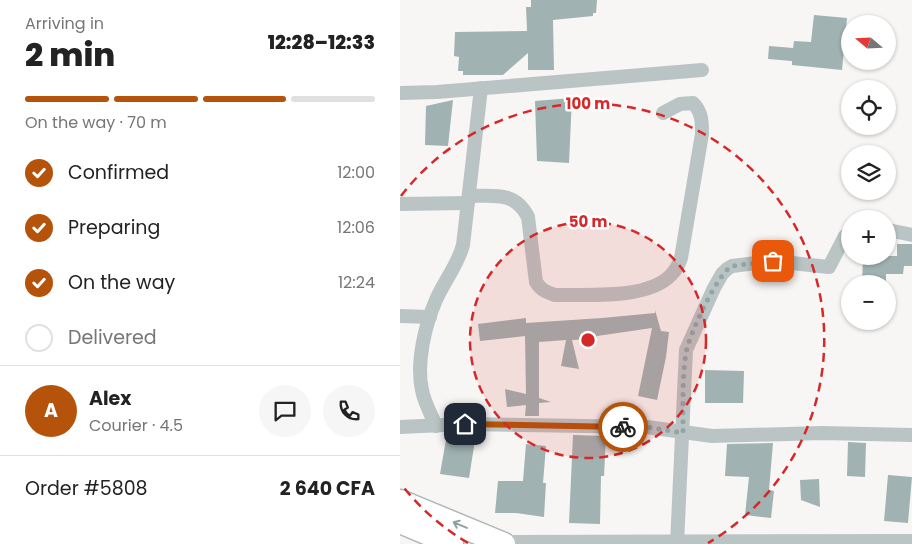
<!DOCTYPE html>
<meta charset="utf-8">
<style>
:root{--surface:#fff;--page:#f6f6f6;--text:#222;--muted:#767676;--line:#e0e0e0;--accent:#b45309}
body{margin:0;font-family:Poppins,sans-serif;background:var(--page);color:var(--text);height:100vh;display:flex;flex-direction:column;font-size:19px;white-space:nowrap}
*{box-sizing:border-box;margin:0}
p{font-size:16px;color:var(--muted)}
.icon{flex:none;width:28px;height:28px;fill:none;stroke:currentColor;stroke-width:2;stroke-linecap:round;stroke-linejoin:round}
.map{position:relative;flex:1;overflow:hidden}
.side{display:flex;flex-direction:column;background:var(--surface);width:400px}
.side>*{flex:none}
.needle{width:32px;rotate:289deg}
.tools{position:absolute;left:441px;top:15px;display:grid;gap:10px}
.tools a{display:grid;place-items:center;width:55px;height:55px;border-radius:50%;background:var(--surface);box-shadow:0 1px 4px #0004;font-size:25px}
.pin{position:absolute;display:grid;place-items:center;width:42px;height:42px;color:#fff;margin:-21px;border-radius:10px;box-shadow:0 2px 8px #0006}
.courier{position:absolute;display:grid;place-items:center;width:50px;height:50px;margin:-25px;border:4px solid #b45309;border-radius:50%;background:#fff;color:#222;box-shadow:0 1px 6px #0007}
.headline em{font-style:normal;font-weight:800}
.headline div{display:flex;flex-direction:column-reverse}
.headline{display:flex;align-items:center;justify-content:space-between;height:85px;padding:0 25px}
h1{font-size:32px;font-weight:800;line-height:38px}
.bar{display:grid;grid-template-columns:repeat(4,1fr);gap:8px 5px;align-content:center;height:60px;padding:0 25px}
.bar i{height:6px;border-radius:4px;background:var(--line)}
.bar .on{background:var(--accent)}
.bar p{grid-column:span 4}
.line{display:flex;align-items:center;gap:12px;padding:0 25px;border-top:1px solid var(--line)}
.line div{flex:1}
.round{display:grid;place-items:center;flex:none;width:52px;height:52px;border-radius:26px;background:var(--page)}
ol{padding:0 25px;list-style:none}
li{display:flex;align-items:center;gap:15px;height:55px}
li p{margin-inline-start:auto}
li .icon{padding:5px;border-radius:50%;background:var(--accent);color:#fff;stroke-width:4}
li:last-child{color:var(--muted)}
li i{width:28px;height:28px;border:2px solid var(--line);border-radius:50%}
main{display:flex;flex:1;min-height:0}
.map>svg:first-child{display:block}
.building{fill:#a1b2b3}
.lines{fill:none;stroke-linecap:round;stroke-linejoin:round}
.trunk-casing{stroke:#aeb7b8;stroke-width:25}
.minor{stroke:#bac4c5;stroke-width:14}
.trunk{stroke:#fff;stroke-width:22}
.oneway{stroke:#8da0a3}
.done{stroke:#92a4a5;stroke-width:5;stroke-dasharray:0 9}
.route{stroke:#b45309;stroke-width:6}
.ring{fill:none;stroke:#d62828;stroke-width:2.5;stroke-dasharray:9 6}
.centre{fill:#d62828;stroke:#fff;stroke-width:2.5}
.ring-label{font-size:15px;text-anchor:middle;font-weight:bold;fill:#d62828;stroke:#fff;stroke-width:5;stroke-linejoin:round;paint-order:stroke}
</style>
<main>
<section class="side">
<div class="headline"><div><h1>2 min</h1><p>Arriving in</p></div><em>12:28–12:33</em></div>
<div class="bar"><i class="on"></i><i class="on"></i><i class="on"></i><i></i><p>On the way · 70 m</p></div>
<ol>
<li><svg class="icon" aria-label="check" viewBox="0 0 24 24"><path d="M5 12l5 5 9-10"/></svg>Confirmed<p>12:00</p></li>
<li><svg class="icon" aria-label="check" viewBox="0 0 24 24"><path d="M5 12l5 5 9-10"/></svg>Preparing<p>12:06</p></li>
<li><svg class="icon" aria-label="check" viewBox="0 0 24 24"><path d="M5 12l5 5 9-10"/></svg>On the way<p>12:24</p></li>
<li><i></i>Delivered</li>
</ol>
<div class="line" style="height:90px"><b class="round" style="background:var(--accent);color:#fff">A</b><div><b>Alex</b><p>Courier · 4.5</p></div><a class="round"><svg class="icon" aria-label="chat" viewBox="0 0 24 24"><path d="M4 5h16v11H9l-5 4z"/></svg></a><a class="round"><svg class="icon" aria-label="phone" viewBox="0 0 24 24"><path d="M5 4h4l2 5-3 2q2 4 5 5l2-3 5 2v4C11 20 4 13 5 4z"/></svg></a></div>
<div class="line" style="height:65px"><div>Order #5808</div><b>2 640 CFA</b></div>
</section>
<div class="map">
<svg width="512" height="544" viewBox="0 0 512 544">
<rect width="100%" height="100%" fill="#f7f6f4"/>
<!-- building -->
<g class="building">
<path d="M131,0H197L196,13H193V16L153,20L154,70H128V53L103,75H63V71H58L59,57L54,56L55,32L127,31L126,7H131Z"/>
<path d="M414,15L447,18L442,70L392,65V61L368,59L369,46L393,48L394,41L411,42Z"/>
<path d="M172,98L169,163L137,161L135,101Z"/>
<path d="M53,100L48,146L25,145L26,106Z"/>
<path d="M497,244H512V266H504L503,274H486V284H462L463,256H497Z"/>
<path d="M255,310L261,331L269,332L266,357L257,400L238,396L252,328L197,336L196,339L172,340L179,369L161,366L166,340L139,342V398L151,402L139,403V416H125L126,405L107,407L105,389L126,394L125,336L80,341L78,324L126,318V323L202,318L255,313Z"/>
<path d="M305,370L344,371L343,403H305Z"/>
<path d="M65,433L76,434L69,478L40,474L47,434Z"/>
<path d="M173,435L206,436L204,476H201L200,524L169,523Z"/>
<path d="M448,442L466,443L465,477L447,476Z"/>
<path d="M373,443L369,490L374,491L371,518L345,515L349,477L325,476L327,444Z"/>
<path d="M126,444L146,446L143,483H146L144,517L116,513H95L98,481H123Z"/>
<path d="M488,475L512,477L508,523L484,521Z"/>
<path d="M419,479L420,507L401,500L400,480Z"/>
</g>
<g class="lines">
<defs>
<g id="trunk">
<path d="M0,501L104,544"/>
<path d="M0,522L52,544"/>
</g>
</defs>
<!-- trunk casing -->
<use href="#trunk" class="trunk-casing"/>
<!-- minor -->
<g class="minor">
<path d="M0,93L37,92L302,70"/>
<path d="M69,196C93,196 115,191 128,217L136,282C141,290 146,292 155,295C188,294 247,300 271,275C276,270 279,264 281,258L302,134C302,122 302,112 293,103L280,104L263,113"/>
<path d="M0,204L68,203"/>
<path d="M488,230L512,235"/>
<path d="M0,316L30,317"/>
<path d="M36,426C31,414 24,402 22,390C16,363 25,325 36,300C44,281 58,265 63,245L81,88"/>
<path d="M0,427L65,424L247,427L312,436L422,433L512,435"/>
<path d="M101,542L512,541"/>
<path d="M277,544L286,350L314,288L322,274L327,269L332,266L373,261L429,267L445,236L450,235"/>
</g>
<!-- trunk -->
<use href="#trunk" class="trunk"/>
</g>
<!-- one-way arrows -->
<defs><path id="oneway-shaft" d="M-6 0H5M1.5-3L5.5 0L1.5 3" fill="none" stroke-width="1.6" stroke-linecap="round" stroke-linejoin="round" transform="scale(1.25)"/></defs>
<use class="oneway" href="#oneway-shaft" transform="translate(60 525) rotate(-157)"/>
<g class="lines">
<!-- done -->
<path class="done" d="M223,427H247L283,433C283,407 282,379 286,353C289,335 317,274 332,266L373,261"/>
<!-- route -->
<path class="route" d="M65,424L223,427"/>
</g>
<!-- distance rings -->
<circle cx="188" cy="340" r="118" fill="#d62828" fill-opacity=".12"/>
<g class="ring">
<circle cx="188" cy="340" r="118"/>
<path d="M68 543A236 236 0 0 1 1 484M1 196A236 236 0 1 1 308 543"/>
</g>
<circle cx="188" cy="340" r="8" class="centre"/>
<g class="ring-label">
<text x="188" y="109">100 m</text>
<text x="188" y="227">50 m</text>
</g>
</svg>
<div class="tools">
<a><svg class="needle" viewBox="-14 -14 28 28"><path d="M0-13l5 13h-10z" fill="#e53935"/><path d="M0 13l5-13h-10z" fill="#767676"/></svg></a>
<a><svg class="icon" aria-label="locate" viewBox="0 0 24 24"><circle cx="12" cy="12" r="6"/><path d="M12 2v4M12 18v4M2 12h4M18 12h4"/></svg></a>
<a><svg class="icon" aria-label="layers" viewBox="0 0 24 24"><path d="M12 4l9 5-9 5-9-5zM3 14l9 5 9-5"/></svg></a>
<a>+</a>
<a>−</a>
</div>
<div class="pin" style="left:373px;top:261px;background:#ea580c"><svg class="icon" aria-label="bag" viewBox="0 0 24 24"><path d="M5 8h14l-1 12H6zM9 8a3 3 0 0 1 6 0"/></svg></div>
<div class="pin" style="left:65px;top:424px;background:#1f2937"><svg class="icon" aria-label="home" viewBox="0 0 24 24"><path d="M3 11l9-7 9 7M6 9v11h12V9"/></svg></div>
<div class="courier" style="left:223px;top:427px"><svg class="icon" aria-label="bike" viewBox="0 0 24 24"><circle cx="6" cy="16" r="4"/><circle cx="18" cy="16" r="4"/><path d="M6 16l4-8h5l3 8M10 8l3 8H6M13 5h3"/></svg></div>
</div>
</main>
